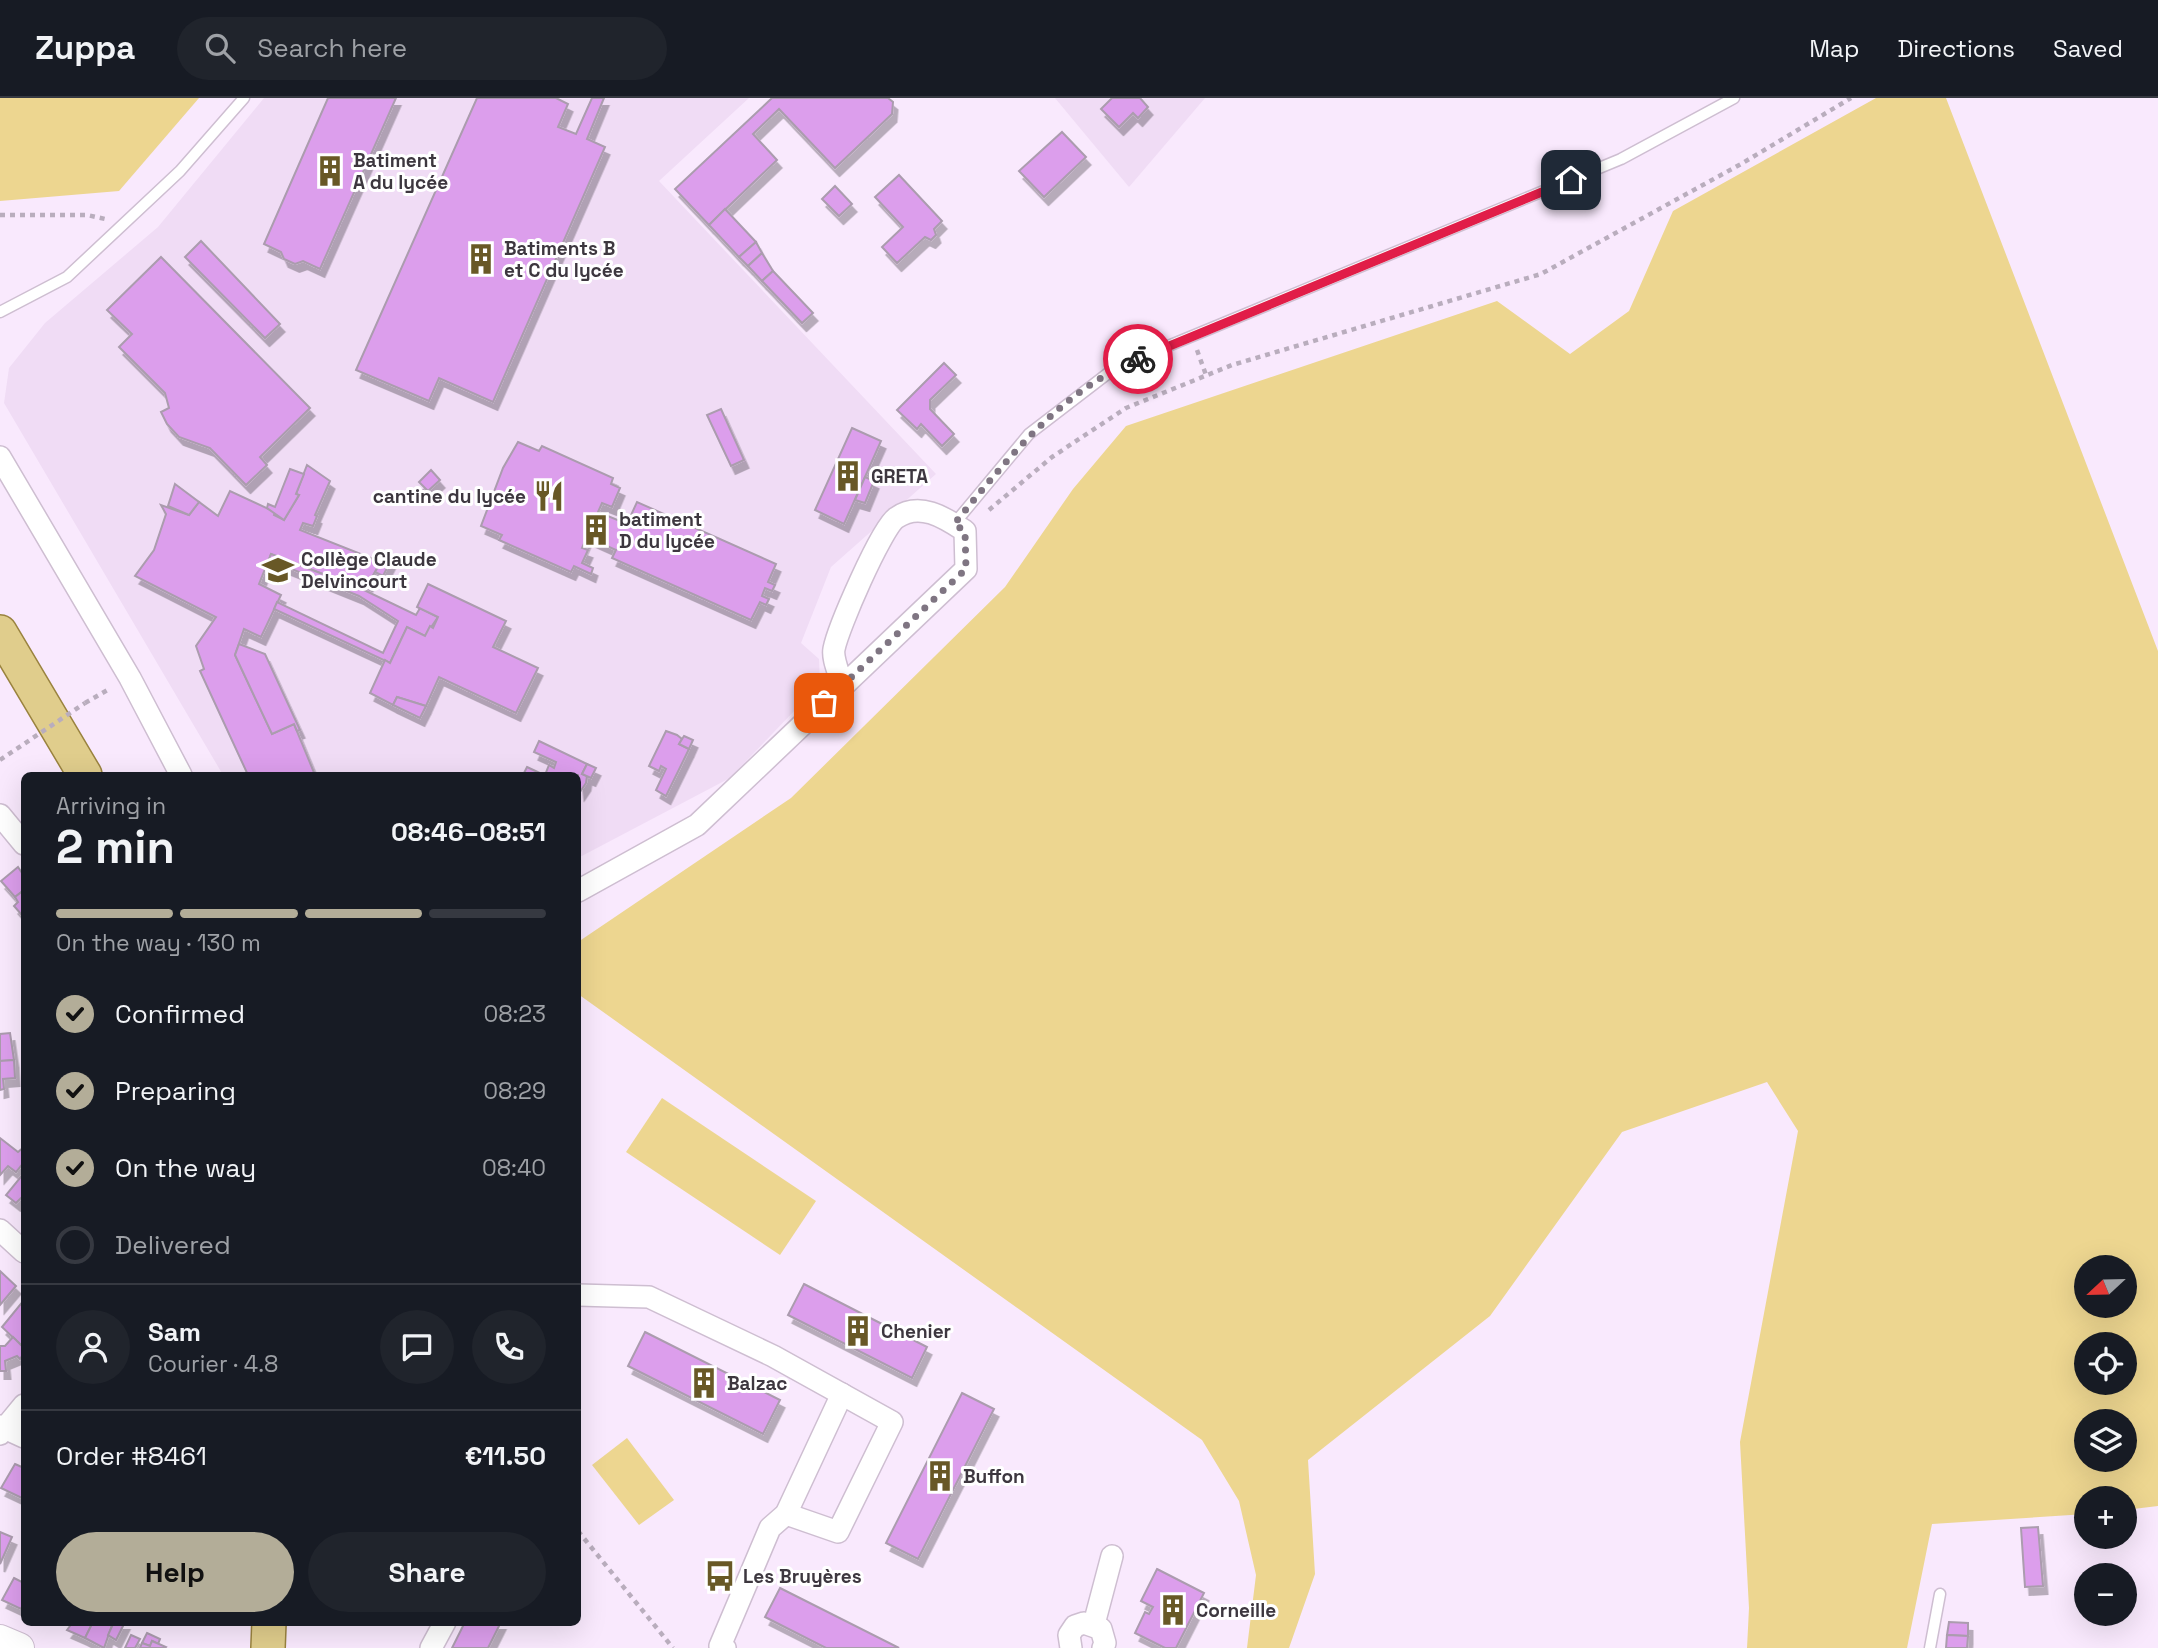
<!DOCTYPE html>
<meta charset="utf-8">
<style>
:root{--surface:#171b24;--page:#20242c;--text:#f1f3f6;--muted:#9ea1a6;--line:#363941;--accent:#b3ad98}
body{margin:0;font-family:"Space Grotesk",sans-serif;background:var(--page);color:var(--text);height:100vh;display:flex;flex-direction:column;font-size:26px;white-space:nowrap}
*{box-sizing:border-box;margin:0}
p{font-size:23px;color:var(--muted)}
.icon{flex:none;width:38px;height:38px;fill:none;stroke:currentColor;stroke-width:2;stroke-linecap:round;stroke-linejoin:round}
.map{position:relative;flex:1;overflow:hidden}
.sheet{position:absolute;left:21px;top:674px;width:560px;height:854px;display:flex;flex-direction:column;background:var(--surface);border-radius:10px;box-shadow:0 7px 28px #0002}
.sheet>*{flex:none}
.needle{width:46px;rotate:248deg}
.buttons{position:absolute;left:2074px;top:1157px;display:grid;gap:14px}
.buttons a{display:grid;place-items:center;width:63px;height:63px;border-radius:50%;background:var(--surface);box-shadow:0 7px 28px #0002;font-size:35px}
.pin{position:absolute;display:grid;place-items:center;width:60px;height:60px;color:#fff;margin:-30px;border-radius:14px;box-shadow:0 4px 10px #0006}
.courier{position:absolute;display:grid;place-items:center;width:70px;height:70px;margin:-35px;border:5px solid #e11d48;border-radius:50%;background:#fff;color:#222;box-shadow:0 2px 9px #0007}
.summary em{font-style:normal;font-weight:600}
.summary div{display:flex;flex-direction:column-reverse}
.summary{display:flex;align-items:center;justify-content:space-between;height:119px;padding:0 35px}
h1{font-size:46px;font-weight:600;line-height:52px}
.bar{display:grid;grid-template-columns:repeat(4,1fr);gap:10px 7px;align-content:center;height:84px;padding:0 35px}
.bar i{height:9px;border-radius:5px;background:var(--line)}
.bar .selected{background:var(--accent)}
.bar p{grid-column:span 4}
.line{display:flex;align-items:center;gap:18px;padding:0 35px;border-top:2px solid var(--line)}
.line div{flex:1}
.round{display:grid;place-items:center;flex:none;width:74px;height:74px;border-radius:37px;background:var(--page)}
ol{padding:0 35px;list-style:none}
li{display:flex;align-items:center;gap:21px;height:77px}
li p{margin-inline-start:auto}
li .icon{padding:7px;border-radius:50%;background:var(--accent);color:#111;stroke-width:4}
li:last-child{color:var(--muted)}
li i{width:38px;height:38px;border:4px solid var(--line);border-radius:50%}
.button{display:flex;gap:14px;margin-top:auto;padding:14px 35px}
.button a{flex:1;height:80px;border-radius:42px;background:var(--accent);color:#111;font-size:28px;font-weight:600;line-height:80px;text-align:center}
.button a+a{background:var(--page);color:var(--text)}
header{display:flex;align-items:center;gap:42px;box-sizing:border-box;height:98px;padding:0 35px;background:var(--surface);border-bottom:2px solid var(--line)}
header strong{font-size:33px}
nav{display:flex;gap:38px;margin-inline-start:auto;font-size:24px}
.search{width:490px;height:63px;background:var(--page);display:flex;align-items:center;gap:18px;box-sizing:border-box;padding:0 24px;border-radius:38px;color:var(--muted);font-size:26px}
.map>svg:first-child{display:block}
.built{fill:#f0dcf5}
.green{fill:#edd690;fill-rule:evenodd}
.building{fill:#dc9eec;stroke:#ab9cae;stroke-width:2;filter:url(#shadow)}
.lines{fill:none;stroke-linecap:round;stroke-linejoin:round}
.lane-casing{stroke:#cebed1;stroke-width:13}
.street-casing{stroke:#cebed1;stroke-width:24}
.secondary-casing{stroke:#cebed1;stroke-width:32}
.primary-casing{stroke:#9a833f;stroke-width:36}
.path{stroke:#b9adbd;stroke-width:4.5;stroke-dasharray:5 5;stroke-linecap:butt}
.lane{stroke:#fff;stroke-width:10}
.street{stroke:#fff;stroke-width:21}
.secondary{stroke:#fff;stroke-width:30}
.primary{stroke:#e0cd8c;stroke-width:33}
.path-bridge{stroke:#b9adbd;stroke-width:4.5;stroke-dasharray:5 5;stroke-linecap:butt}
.done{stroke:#7f7582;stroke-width:7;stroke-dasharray:0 12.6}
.route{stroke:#e11d48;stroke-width:9}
.labels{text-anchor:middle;stroke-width:6;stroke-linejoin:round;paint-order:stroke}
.poi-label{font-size:19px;font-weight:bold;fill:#3d373f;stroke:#fff;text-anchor:start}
</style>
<header>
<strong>Zuppa</strong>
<div class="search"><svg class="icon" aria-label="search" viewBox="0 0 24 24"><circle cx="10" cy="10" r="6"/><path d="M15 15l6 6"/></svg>Search here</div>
<nav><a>Map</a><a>Directions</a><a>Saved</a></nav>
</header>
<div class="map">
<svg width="2158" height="1550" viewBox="0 0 2158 1550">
<defs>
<filter id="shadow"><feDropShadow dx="4.5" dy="8" stdDeviation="0" flood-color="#0004"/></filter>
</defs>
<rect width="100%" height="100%" fill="#f9e9fd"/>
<!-- built -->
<g class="built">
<path d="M264,0H749L659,83L936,376L831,469L801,545L819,561L820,586L730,680L578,760V677H223L4,305L9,270L45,225L158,129Z"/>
<path d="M1055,0H1205L1129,89Z"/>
</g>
<!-- green -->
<g class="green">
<path d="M0,0H199L119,93L0,103Z"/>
<path d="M1876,0H1946L2158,553V1408L2125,1412L2124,1400H2086V1416L1932,1426L1907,1550H1747L1749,1510L1740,1344L1798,1033L1767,984L1622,1034L1490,1218L1308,1362L1315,1476L1289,1550H1247L1256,1477L1239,1403L1202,1342L578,896V844L791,700L1005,489L1073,391L1126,328L1497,203L1570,256L1629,213L1673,113ZM2086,1169H2124V1208H2086ZM2086,1246H2124V1284H2086ZM2086,1323H2124V1362H2086Z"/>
<path d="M662,1000L816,1103L780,1157L626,1054Z"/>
<path d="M627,1340L674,1402L639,1427L592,1367Z"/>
</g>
<!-- building -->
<g class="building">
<path d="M328,0H396L320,171L303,163L295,166L284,161L281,154L264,146Z"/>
<path d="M477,0H556L568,6L558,29L576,36L592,0H604L587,41L605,49L493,304L439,280L429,303L356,272Z"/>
<path d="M772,0H888L893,4L892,16L835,70L779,11L753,36L777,62L709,127L675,91Z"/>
<path d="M1112,0H1140L1148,9L1138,20L1133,15L1119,29L1101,11Z"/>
<path d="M1062,34L1086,59L1044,99L1019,73Z"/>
<path d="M899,77L942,123L934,131L936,137L931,142L925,139L897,165L882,149L903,129L875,99Z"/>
<path d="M835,88L852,106L839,118L822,101Z"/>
<path d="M725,111L756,144L739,159L709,127Z"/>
<path d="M201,143L280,226L265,240L185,159Z"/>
<path d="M756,144L762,155L748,168L739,159Z"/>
<path d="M762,155L773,173L762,183L748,168Z"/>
<path d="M161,159L310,310L260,359L267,367L246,387L210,350L179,339L167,326L161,314L169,310L165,295L119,249L132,236L107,212Z"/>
<path d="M773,173L813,215L802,225L762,183Z"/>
<path d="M944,265L956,277L930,302V311L954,336L942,348L921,326L917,331L897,312Z"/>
<path d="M721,311L744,362L731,368L707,317Z"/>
<path d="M852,330L881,343L844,426L815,412Z"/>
<path d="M518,344L539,353L542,348L613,380L611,386L620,390L612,409L602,405L598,414L627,426L637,404L776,466L768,484L775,487L772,493L765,490L762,498L769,501L766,507L760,504L751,522L612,460L616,452L587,439L582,450L588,452L582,465L593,470L591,476L574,468L571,474L499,442L502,437L481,428L503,370Z"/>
<path d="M307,367L330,383L315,417L317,418L313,428L303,425L300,432L381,464L364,492L271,456L259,486L281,497L261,539L244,531L235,557L272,636L294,626L315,677H248L200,573L204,571L196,548L216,519L135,478L154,452L166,416L161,407L189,417L199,404L218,418L230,393L275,414L274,417L284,422L299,397L296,396Z"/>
<path d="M290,371L304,376L296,396L299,397L284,422L267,410L268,406L275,409Z"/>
<path d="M431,372L440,382L428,393L419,384Z"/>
<path d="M865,379L874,383L865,405L855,402Z"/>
<path d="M175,386L199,404L189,417L168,408Z"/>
<path d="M271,456L364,492L416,517L420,510L438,519L425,538L407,529L390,565L274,511L277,504L383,555L398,523L359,498L269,462Z"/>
<path d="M381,464H390L383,478L375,474Z"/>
<path d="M428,486L506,523L493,549L538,570L516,615L439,579L426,608L397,599L393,607L370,595L385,562L390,565L407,529L425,538L430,528L433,530L438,519L417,509Z"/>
<path d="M239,546L265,556L300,632L297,633L294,626L272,636L235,557Z"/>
<path d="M397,599L426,608L420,620L393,607Z"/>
<path d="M666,633L677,637L682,641L679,646L689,651L666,698L656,692L666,671L661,668L659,673L649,668Z"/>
<path d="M684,638L693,642L689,651L679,646Z"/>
<path d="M539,643L587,666L582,676L587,678L586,685L580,694L578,677H545L549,667L554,670L556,664L534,654Z"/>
<path d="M587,666L596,670L591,680L582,676Z"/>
<path d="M527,669L544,677H523Z"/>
<path d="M18,769L24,778V792L15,799L1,783Z"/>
<path d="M24,792V813L21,816L14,808L18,804L15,799Z"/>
<path d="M10,935L14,962L0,963V936Z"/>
<path d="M14,962L15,980L3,981L4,991L0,992V963Z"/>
<path d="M0,1040L18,1054L24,1049V1064L16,1074L8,1068L0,1077Z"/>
<path d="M24,1075V1102L22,1099L16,1105L6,1097Z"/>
<path d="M0,1173L16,1188L0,1207Z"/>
<path d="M804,1186L927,1249L912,1280L788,1217Z"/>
<path d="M24,1202V1250L2,1229Z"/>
<path d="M645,1234L780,1302L763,1336L628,1268Z"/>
<path d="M13,1239L24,1250V1255L20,1261L17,1258L5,1263L6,1273H0V1248H5Z"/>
<path d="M962,1295L994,1311L918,1461L886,1445Z"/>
<path d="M15,1366L24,1370V1401L1,1390Z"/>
<path d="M2038,1429L2043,1488L2025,1489L2021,1430Z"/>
<path d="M0,1434L12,1439L0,1466Z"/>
<path d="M1157,1471L1204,1495L1176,1550H1165L1135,1535L1145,1514L1149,1516L1153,1509L1141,1503Z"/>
<path d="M14,1480L24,1485V1503L21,1511L2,1502Z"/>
<path d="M780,1490L899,1550H826L765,1519Z"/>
<path d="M73,1524H93L85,1540L67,1532Z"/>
<path d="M93,1524L112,1527L104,1550L85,1540Z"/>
<path d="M114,1524H125L116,1542L108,1537Z"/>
<path d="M465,1524H501L488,1550H452Z"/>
<path d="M1949,1524L1968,1525V1538L1947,1537Z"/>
<path d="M147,1535L160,1541L158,1546L152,1543L150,1548L142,1545Z"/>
<path d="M131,1537L140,1541L135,1550H125Z"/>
<path d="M1947,1537L1968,1538L1967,1550H1946Z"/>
<path d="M152,1543L166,1549L165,1550H140L142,1545L150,1548Z"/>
</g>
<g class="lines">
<defs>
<g id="lane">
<path d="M0,214L67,179L180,73L244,0"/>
<path d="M954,426L1029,336L1115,270L1621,61L1734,0"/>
<path d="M1930,1550L1940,1496"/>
</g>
<g id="street">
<path d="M0,359L130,580L181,677"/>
<path d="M0,717L24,746"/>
<path d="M578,793L697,727L966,471L965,433C945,420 920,403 896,420C881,431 838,530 834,551C832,561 840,577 842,587"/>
<path d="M0,1132L24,1154"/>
<path d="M578,1197L649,1199L773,1258L892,1324L838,1434L786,1416"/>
<path d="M0,1328L24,1339"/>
<path d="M0,1336L24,1307"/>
<path d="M1094,1526L1112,1458"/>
<path d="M431,1550L445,1524"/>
<path d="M725,1550L720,1548L770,1430L786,1416L842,1296"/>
<path d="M1071,1550L1069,1537L1075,1528L1084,1525L1101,1531L1105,1545L1103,1550"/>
</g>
<path id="secondary" d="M0,1542L19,1550"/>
<g id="primary">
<path d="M0,534L85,677"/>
<path d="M268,1550L269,1524"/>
</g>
</defs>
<!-- lane casing -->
<use href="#lane" class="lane-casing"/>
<!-- street casing -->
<use href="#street" class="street-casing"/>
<!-- secondary casing -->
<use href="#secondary" class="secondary-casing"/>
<!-- primary casing -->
<use href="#primary" class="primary-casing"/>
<!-- path -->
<g class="path">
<path d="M0,117H87L105,121"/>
<path d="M1197,252L1206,277"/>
<path d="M989,412L1052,359L1126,310L1232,267L1541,176L1741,66L1851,0"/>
<path d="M85,605L111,590"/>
<path d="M578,1433L673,1550"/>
</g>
<!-- lane -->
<use href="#lane" class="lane"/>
<!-- street -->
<use href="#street" class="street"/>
<!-- secondary -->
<use href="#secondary" class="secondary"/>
<!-- primary -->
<use href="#primary" class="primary"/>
<!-- path-bridge -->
<path class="path-bridge" d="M0,662L85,605"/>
</g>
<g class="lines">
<!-- done -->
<path class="done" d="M824,605L966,471L965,433L954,426C1006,363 1060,293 1138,261"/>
<!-- route -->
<path class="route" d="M1138,261L1571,82"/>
</g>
<!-- icons -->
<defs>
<symbol id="building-bare" viewBox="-9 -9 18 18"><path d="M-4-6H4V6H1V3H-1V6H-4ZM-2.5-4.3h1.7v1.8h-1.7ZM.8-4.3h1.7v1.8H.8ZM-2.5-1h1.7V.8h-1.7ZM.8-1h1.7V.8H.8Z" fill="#685826" stroke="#fff" stroke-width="2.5" paint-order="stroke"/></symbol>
<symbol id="restaurant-bare" viewBox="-9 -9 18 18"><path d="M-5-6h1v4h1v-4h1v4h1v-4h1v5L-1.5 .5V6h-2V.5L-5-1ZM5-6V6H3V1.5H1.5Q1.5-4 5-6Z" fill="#685826" stroke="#fff" stroke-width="2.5" paint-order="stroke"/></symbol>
<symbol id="school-bare" viewBox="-9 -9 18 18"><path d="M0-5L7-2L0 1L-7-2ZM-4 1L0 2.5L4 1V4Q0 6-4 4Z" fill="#685826" stroke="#fff" stroke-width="2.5" paint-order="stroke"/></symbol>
<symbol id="bus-bare" viewBox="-9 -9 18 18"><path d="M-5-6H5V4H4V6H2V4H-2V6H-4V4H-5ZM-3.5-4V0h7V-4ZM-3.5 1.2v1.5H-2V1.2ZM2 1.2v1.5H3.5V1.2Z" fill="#685826" stroke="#fff" stroke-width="2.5" paint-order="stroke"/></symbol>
</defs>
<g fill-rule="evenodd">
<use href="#building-bare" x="308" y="51" width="44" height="44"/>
<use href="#building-bare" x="459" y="139" width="44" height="44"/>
<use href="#building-bare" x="826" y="356" width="44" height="44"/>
<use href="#restaurant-bare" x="527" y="376" width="44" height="44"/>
<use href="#building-bare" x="574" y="410" width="44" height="44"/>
<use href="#school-bare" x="256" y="450" width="44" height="44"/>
<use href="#building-bare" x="836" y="1211" width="44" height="44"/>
<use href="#building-bare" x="682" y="1263" width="44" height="44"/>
<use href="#building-bare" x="918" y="1356" width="44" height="44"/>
<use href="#bus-bare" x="698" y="1456" width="44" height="44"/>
<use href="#building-bare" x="1151" y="1490" width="44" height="44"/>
</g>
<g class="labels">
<!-- poi labels -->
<g class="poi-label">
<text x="353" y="69">Batiment<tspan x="353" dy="22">A du lycée</tspan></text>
<text x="504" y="157">Batiments B<tspan x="504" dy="22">et C du lycée</tspan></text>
<text x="871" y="385">GRETA</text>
<text x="526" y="405" text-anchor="end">cantine du lycée</text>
<text x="619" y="428">batiment<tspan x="619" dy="22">D du lycée</tspan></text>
<text x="301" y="468">Collège Claude<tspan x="301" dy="22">Delvincourt</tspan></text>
<text x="881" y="1240">Chenier</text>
<text x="727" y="1292">Balzac</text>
<text x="963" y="1385">Buffon</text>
<text x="743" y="1485">Les Bruyères</text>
<text x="1196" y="1519">Corneille</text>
</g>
</g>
</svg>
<div class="buttons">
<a><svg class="needle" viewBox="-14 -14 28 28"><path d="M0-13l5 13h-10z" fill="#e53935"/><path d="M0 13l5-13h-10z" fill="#9ea1a6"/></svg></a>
<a><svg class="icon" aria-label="locate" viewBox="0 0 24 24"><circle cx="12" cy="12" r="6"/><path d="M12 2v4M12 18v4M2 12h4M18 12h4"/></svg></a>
<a><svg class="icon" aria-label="layers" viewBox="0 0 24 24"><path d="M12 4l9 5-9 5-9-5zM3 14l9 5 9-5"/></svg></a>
<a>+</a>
<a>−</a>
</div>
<div class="pin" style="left:824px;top:605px;background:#ea580c"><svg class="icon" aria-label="bag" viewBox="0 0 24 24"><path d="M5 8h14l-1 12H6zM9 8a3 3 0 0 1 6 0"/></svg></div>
<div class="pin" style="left:1571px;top:82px;background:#1f2937"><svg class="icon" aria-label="home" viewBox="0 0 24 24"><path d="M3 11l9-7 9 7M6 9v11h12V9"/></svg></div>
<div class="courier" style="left:1138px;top:261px"><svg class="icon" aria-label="bike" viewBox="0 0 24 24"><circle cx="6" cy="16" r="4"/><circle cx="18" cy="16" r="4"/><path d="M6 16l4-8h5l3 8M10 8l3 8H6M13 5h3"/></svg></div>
<section class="sheet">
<div class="summary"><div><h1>2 min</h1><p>Arriving in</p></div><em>08:46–08:51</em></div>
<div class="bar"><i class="selected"></i><i class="selected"></i><i class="selected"></i><i></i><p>On the way · 130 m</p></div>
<ol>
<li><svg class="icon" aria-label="check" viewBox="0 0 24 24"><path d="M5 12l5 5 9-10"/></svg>Confirmed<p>08:23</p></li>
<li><svg class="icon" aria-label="check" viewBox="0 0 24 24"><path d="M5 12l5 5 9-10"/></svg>Preparing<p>08:29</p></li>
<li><svg class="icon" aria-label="check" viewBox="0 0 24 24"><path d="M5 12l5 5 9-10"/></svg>On the way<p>08:40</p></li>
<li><i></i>Delivered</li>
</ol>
<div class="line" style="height:126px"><a class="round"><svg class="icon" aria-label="person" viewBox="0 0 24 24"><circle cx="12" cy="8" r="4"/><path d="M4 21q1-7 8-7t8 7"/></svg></a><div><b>Sam</b><p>Courier · 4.8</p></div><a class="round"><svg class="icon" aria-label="chat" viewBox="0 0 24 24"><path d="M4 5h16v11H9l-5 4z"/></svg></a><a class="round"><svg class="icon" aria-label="phone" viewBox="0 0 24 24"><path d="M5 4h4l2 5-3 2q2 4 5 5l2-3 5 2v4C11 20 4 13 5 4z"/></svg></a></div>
<div class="line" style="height:91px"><div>Order #8461</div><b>€11.50</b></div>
<div class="button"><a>Help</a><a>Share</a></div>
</section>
</div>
